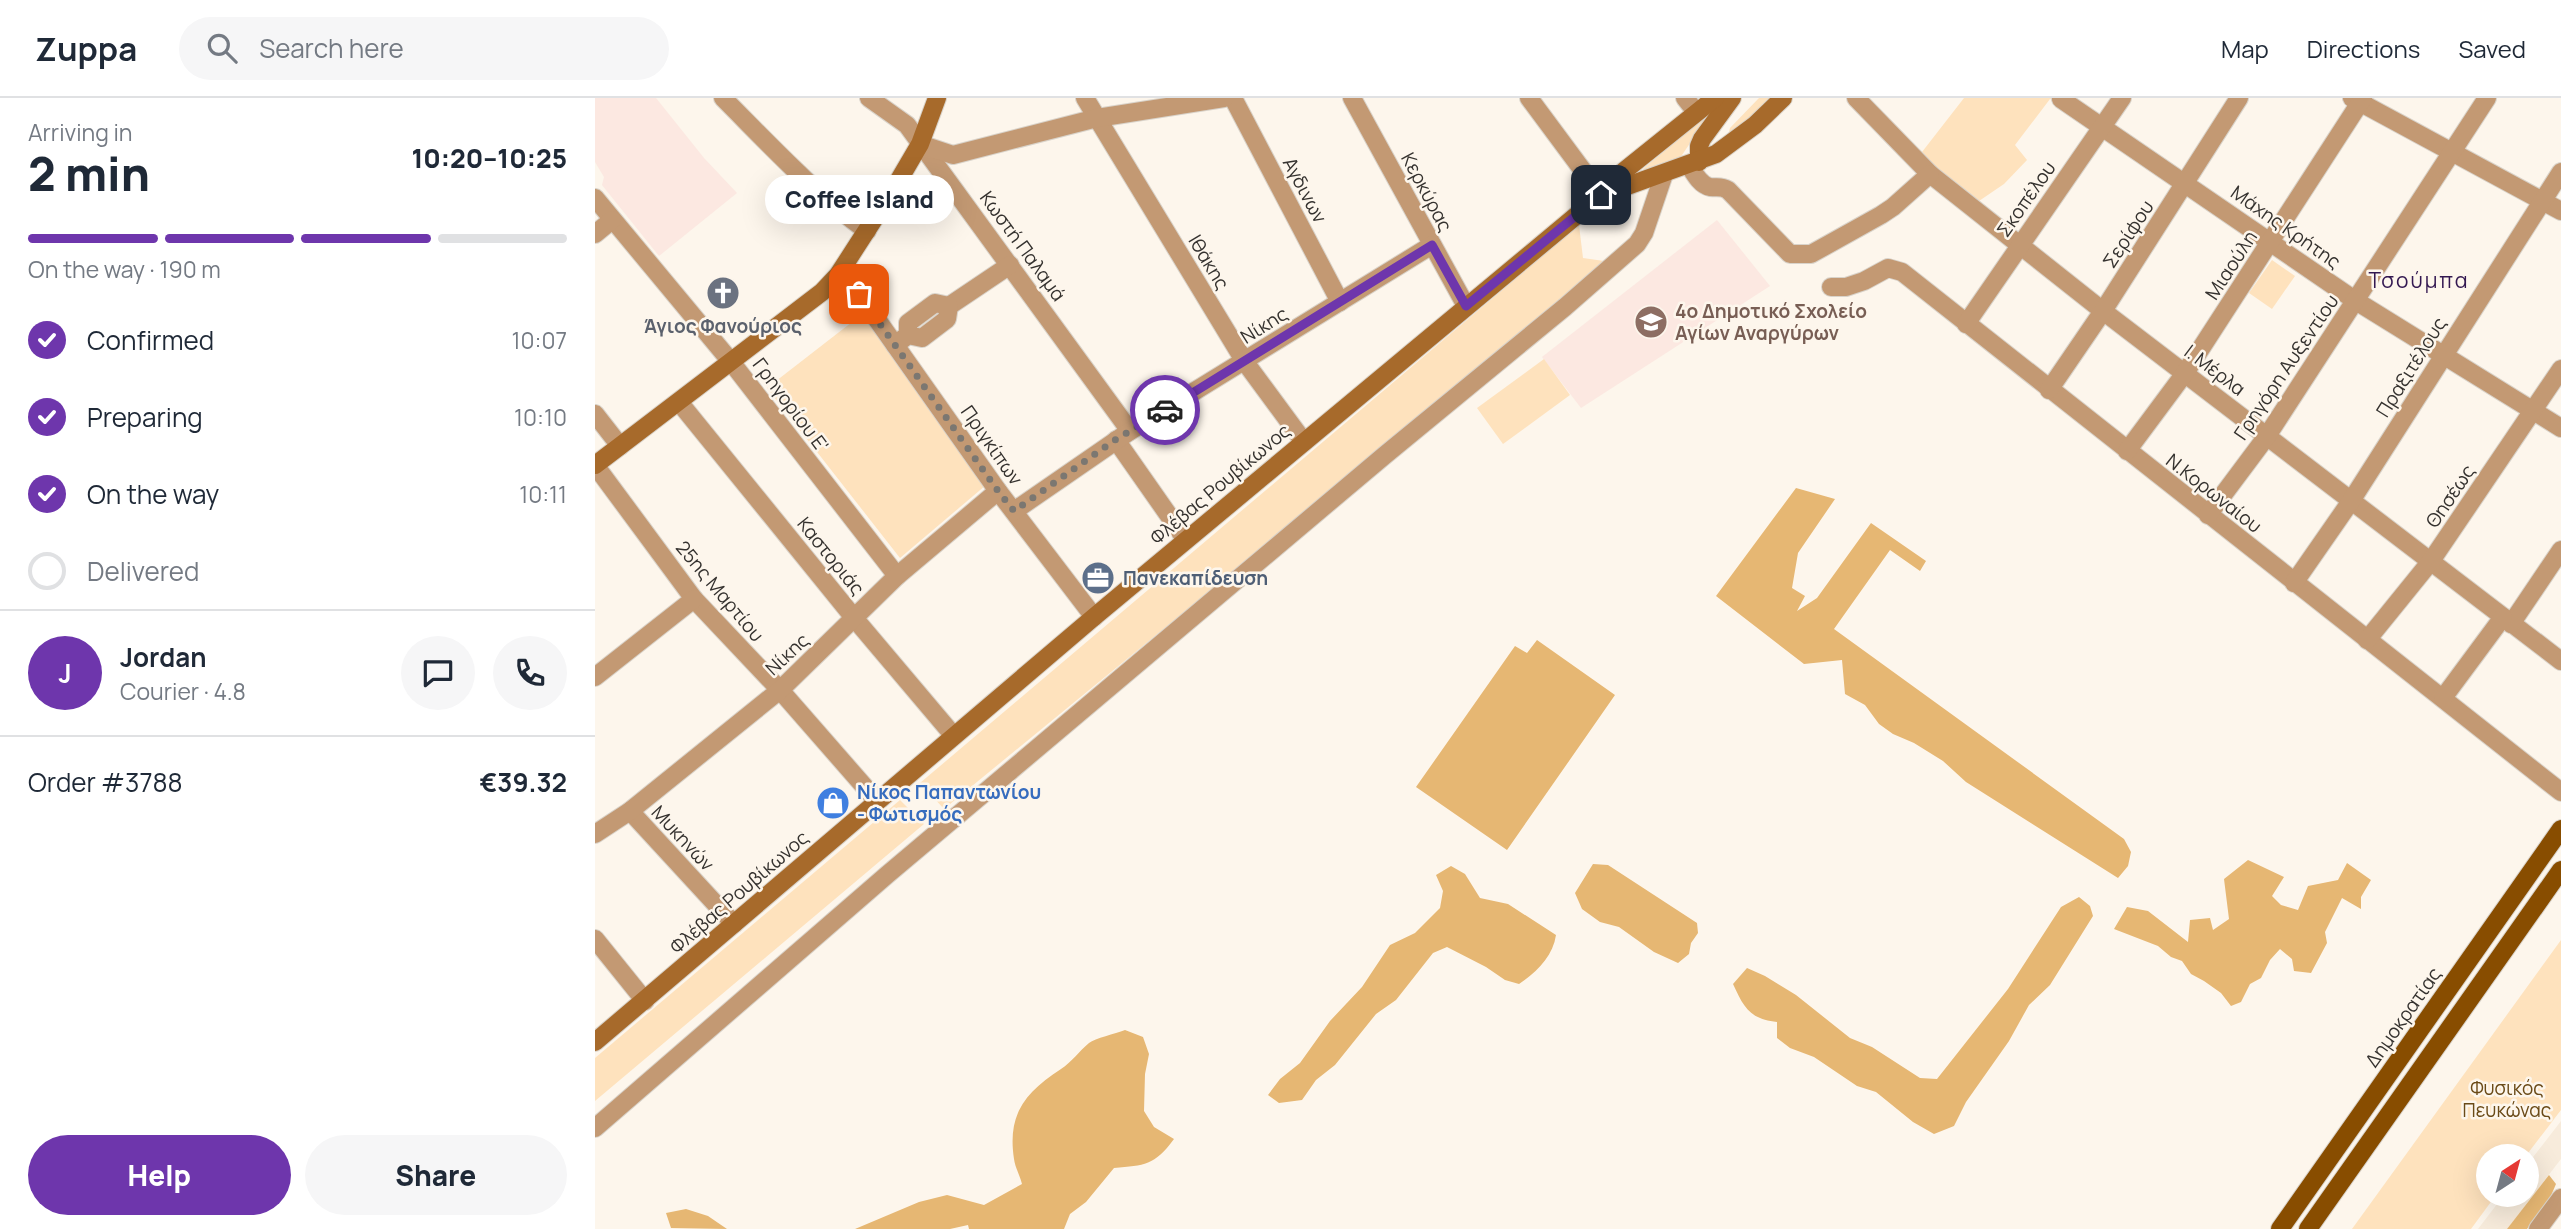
<!DOCTYPE html>
<meta charset="utf-8">
<style>
:root{--surface:#fff;--page:#f6f6f7;--text:#1f2937;--muted:#747a83;--line:#e0e1e3;--accent:#6e36ac}
body{margin:0;font-family:Manrope,sans-serif;background:var(--page);color:var(--text);height:100vh;display:flex;flex-direction:column;font-size:26px;white-space:nowrap}
*{box-sizing:border-box;margin:0}
p{font-size:23px;color:var(--muted)}
.icon{flex:none;width:38px;height:38px;fill:none;stroke:currentColor;stroke-width:2;stroke-linecap:round;stroke-linejoin:round}
.map{position:relative;flex:1;overflow:hidden}
.details{display:flex;flex-direction:column;background:var(--surface);width:595px}
.details>*{flex:none}
.needle{width:46px;rotate:36deg}
.buttons{position:absolute;left:1881px;top:1046px;display:grid;gap:14px}
.buttons a{display:grid;place-items:center;width:63px;height:63px;border-radius:50%;background:var(--surface);box-shadow:0 7px 28px #0002;font-size:35px}
.pin{position:absolute;display:grid;place-items:center;width:60px;height:60px;color:#fff;margin:-30px;border-radius:14px;box-shadow:0 4px 10px #0006}
.courier{position:absolute;display:grid;place-items:center;width:70px;height:70px;margin:-35px;border:5px solid #6e36ac;border-radius:50%;background:#fff;color:#222;box-shadow:0 2px 9px #0007}
.bubble{position:absolute;height:49px;border-radius:24px;background:var(--surface);box-shadow:0 7px 28px #0002;font-size:23px;font-weight:800;line-height:49px;text-align:center}
.head em{font-style:normal;font-weight:800}
.head div{display:flex;flex-direction:column-reverse}
.head{display:flex;align-items:center;justify-content:space-between;height:119px;padding:0 28px}
h1{font-size:46px;font-weight:800;line-height:52px}
.bar{display:grid;grid-template-columns:repeat(4,1fr);gap:10px 7px;align-content:center;height:84px;padding:0 28px}
.bar i{height:9px;border-radius:5px;background:var(--line)}
.bar .active{background:var(--accent)}
.bar p{grid-column:span 4}
.line{display:flex;align-items:center;gap:18px;padding:0 28px;border-top:2px solid var(--line)}
.line div{flex:1}
.round{display:grid;place-items:center;flex:none;width:74px;height:74px;border-radius:37px;background:var(--page)}
ol{padding:0 28px;list-style:none}
li{display:flex;align-items:center;gap:21px;height:77px}
li p{margin-inline-start:auto}
li .icon{padding:7px;border-radius:50%;background:var(--accent);color:#fff;stroke-width:4}
li:last-child{color:var(--muted)}
li i{width:38px;height:38px;border:4px solid var(--line);border-radius:50%}
.button{display:flex;gap:14px;margin-top:auto;padding:14px 28px}
.button a{flex:1;height:80px;border-radius:42px;background:var(--accent);color:#fff;font-size:28px;font-weight:800;line-height:80px;text-align:center}
.button a+a{background:var(--page);color:var(--text)}
header{display:flex;align-items:center;gap:42px;box-sizing:border-box;height:98px;padding:0 35px;background:var(--surface);border-bottom:2px solid var(--line)}
header strong{font-size:33px}
nav{display:flex;gap:38px;margin-inline-start:auto;font-size:24px}
.search{width:490px;height:63px;background:var(--page);display:flex;align-items:center;gap:18px;box-sizing:border-box;padding:0 24px;border-radius:38px;color:var(--muted);font-size:26px}
main{display:flex;flex:1;min-height:0}
.map>svg:first-child{display:block}
.built{fill:#f7ebdb}
.education{fill:#fce8e1}
.green{fill:#fee2bd}
.forest{fill:#e6b773}
.lines{fill:none;stroke-linecap:round;stroke-linejoin:round}
.street-casing{stroke:#d9d3ca;stroke-width:20}
.secondary-casing{stroke:#d9d3ca;stroke-width:20}
.primary-casing{stroke:#d9d3ca;stroke-width:20}
.street{stroke:#c39973;stroke-width:18}
.secondary{stroke:#a76a2b;stroke-width:18}
.primary{stroke:#884d00;stroke-width:18}
.done{stroke:#7b7771;stroke-width:7;stroke-dasharray:0 12.6}
.route{stroke:#6e36ac;stroke-width:9}
.labels{text-anchor:middle;stroke-width:5;stroke-linejoin:round;paint-order:stroke}
.street-label{font-size:19px;fill:#35322f;stroke:#fdf6ec}
.education-label{font-size:19px;font-weight:bold;fill:#785e54;stroke:#fdf6ec;text-anchor:start}
.worship-label{font-size:19px;font-weight:bold;fill:#5b616d;stroke:#fdf6ec}
.service-label{font-size:19px;font-weight:bold;fill:#4e5e75;stroke:#fdf6ec;text-anchor:start}
.shop-label{font-size:19px;font-weight:bold;fill:#366cbe;stroke:#fdf6ec;text-anchor:start}
.park-label{font-size:19px;fill:#6b4b18;stroke:#fdf6ec}
.neighbourhood-label{font-size:21px;letter-spacing:2px;fill:#331851;stroke:#fdf6ec}
</style>
<header>
<strong>Zuppa</strong>
<div class="search"><svg class="icon" aria-label="search" viewBox="0 0 24 24"><circle cx="10" cy="10" r="6"/><path d="M15 15l6 6"/></svg>Search here</div>
<nav><a>Map</a><a>Directions</a><a>Saved</a></nav>
</header>
<main>
<section class="details">
<div class="head"><div><h1>2 min</h1><p>Arriving in</p></div><em>10:20–10:25</em></div>
<div class="bar"><i class="active"></i><i class="active"></i><i class="active"></i><i></i><p>On the way · 190 m</p></div>
<ol>
<li><svg class="icon" aria-label="check" viewBox="0 0 24 24"><path d="M5 12l5 5 9-10"/></svg>Confirmed<p>10:07</p></li>
<li><svg class="icon" aria-label="check" viewBox="0 0 24 24"><path d="M5 12l5 5 9-10"/></svg>Preparing<p>10:10</p></li>
<li><svg class="icon" aria-label="check" viewBox="0 0 24 24"><path d="M5 12l5 5 9-10"/></svg>On the way<p>10:11</p></li>
<li><i></i>Delivered</li>
</ol>
<div class="line" style="height:126px"><b class="round" style="background:var(--accent);color:#fff">J</b><div><b>Jordan</b><p>Courier · 4.8</p></div><a class="round"><svg class="icon" aria-label="chat" viewBox="0 0 24 24"><path d="M4 5h16v11H9l-5 4z"/></svg></a><a class="round"><svg class="icon" aria-label="phone" viewBox="0 0 24 24"><path d="M5 4h4l2 5-3 2q2 4 5 5l2-3 5 2v4C11 20 4 13 5 4z"/></svg></a></div>
<div class="line" style="height:91px"><div>Order #3788</div><b>€39.32</b></div>
<div class="button"><a>Help</a><a>Share</a></div>
</section>
<div class="map">
<svg width="1966" height="1131" viewBox="0 0 1966 1131">
<rect width="100%" height="100%" fill="#fdf6ec"/>
<!-- built -->
<path class="built" d="M1966,1023V1061L1912,1131H1883L1909,1097H1932V1067Z"/>
<!-- education -->
<g class="education">
<path d="M0,0H61L109,60L142,95L64,158L7,87L9,79L0,64Z"/>
<path d="M1122,122L1175,188L986,310L947,259Z"/>
</g>
<!-- green -->
<g class="green">
<path d="M1164,0H1178L1157,25L1133,37L1135,30Z"/>
<path d="M1369,0H1463L1460,4L1455,1L1420,47L1432,62L1409,86L1384,103L1352,81L1327,54Z"/>
<path d="M1108,20L1110,23L1085,60L1051,73L1048,71Z"/>
<path d="M984,127L988,160L1016,164L349,711L325,685Z"/>
<path d="M1677,162L1700,178L1677,211L1654,195Z"/>
<path d="M270,214L391,387L305,460L172,290Z"/>
<path d="M949,261L975,297L908,346L882,310Z"/>
<path d="M305,702L329,726L0,1003V960Z"/>
<path d="M1966,842V1012L1930,1059H1894V1097H1901L1876,1131H1757Z"/>
</g>
<!-- forest -->
<g class="forest">
<path d="M1201,390L1240,401L1203,455L1197,490L1210,498L1202,513L1222,500L1276,425L1331,463L1325,473L1295,452L1239,531L1529,741L1536,754L1533,768L1523,780L1371,684L1348,663L1319,645L1298,636L1284,626L1270,607L1250,596L1247,562L1209,566L1121,498Z"/>
<path d="M942,542L1020,597L912,752L821,689L920,548L932,555Z"/>
<path d="M1653,762L1689,779L1677,798L1686,807L1703,812L1713,788L1743,782L1752,765L1776,782L1766,799V811L1747,800L1730,834L1732,845L1716,875L1699,873L1697,861L1685,851L1675,862L1666,880L1655,886L1646,904L1636,908L1626,895L1609,883L1596,876L1587,863L1576,859L1563,848L1519,831L1532,809L1553,813L1593,844L1595,822L1615,820L1618,832L1634,821L1629,781Z"/>
<path d="M998,766L1013,767L1102,825L1103,835L1096,845L1094,856L1083,865L1059,854L1024,829L1005,824L987,811L980,795Z"/>
<path d="M856,768L870,776L885,800L913,806L961,837C958,858 942,874 924,886L910,882L891,869L852,849L838,855L801,902L781,916L740,967L721,982L707,1002L684,1005L673,997L685,981L705,965L735,923L767,889L795,847L820,835L845,810L848,793L841,777Z"/>
<path d="M1484,799L1495,808L1498,818L1455,887L1434,907L1414,943L1371,1004L1359,1028L1339,1036L1318,1024L1281,994L1262,988L1219,959L1195,950L1182,940V924C1155,921 1149,910 1138,886L1152,870L1170,878L1201,897L1255,940L1277,949L1325,980L1342,981L1413,891L1466,809Z"/>
<path d="M530,932L548,939L554,956L550,976L549,1013L559,1029L579,1041C559,1068 550,1067 519,1070L491,1104L475,1116L469,1131H374L373,1127L355,1131H260L324,1104L352,1097L389,1107L427,1086C425,1078 420,1069 419,1061C412,1015 431,994 466,971C477,964 484,953 494,945C500,940 520,936 530,932Z"/>
<path d="M1954,1077L1961,1086L1955,1100L1932,1131H1912Z"/>
<path d="M91,1111L113,1118L132,1131L76,1130L71,1115Z"/>
</g>
<g class="lines">
<defs>
<g id="street">
<path d="M128,0C174,46 219,95 272,133"/>
<path d="M274,0L312,27L535,333"/>
<path d="M490,0L650,264L709,344"/>
<path d="M638,0L745,204"/>
<path d="M757,0L871,208"/>
<path d="M934,0L1006,97"/>
<path d="M1090,0L1101,14"/>
<path d="M1261,0L1335,76L1508,213L1966,563"/>
<path d="M1757,0L1966,113"/>
<path d="M1466,1L1761,203L1966,330"/>
<path d="M325,46L358,57L502,20L629,0"/>
<path d="M1094,67C1099,75 1105,87 1115,89C1123,90 1126,88 1133,92L1195,156H1216L1286,117L1298,109L1335,76"/>
<path d="M0,100L137,265L302,478"/>
<path d="M0,136L17,122"/>
<path d="M1236,189H1251L1269,183L1293,170L1307,174L1966,694"/>
<path d="M264,196L403,393L499,519"/>
<path d="M354,208L415,167"/>
<path d="M1371,226L1527,0"/>
<path d="M300,247L313,237L327,240L352,221L354,208L340,205L313,225V237"/>
<path d="M1454,292L1508,213L1644,0"/>
<path d="M84,304L260,521L358,637"/>
<path d="M0,316L25,348"/>
<path d="M521,342L591,442"/>
<path d="M1532,353L1590,275L1768,0"/>
<path d="M0,367L99,501L185,592L282,703"/>
<path d="M419,413L535,333L837,147"/>
<path d="M1613,417L1672,338L1892,0"/>
<path d="M1699,485L1756,403L1966,74"/>
<path d="M1916,526L1966,452"/>
<path d="M1772,542L1836,463L1966,271"/>
<path d="M0,579L99,501"/>
<path d="M1848,600L1908,519"/>
<path d="M35,713L139,826"/>
<path d="M0,736L35,713L185,592L302,478L403,393"/>
<path d="M0,841L50,903"/>
<path d="M0,1030L293,776L790,357L970,209L1042,146L1049,135L1069,76"/>
<path d="M1943,1131L1966,1100"/>
</g>
<g id="secondary">
<path d="M1104,64V48L1107,41L1137,0"/>
<path d="M1010,96L1121,56L1160,27L1188,0"/>
<path d="M0,367L227,194L243,177L301,87L325,46L342,0"/>
<path d="M0,944L499,519L1006,97L1029,73L1120,0"/>
</g>
<g id="primary">
<path d="M1685,1131L1966,731"/>
<path d="M1713,1131L1966,772"/>
</g>
</defs>
<!-- street casing -->
<use href="#street" class="street-casing"/>
<!-- secondary casing -->
<use href="#secondary" class="secondary-casing"/>
<!-- primary casing -->
<use href="#primary" class="primary-casing"/>
<!-- street -->
<use href="#street" class="street"/>
<!-- secondary -->
<use href="#secondary" class="secondary"/>
<!-- primary -->
<use href="#primary" class="primary"/>
</g>
<g class="lines">
<!-- done -->
<path class="done" d="M264,196L403,393L419,413L520,342L570,312"/>
<!-- route -->
<path class="route" d="M570,312L837,147L871,208L1006,97"/>
</g>
<!-- icons -->
<defs>
<symbol id="church-disc" viewBox="-11 -11 22 22"><circle r="9.5" fill="#6b7280" stroke="#fdf6ec"/><path d="M-1.2-6h2.4v3.5h3.3v2.4h-3.3V6h-2.4V-.1h-3.3v-2.4h3.3Z" fill="#fff"/></symbol>
<symbol id="school-disc" viewBox="-11 -11 22 22"><circle r="9.5" fill="#8d6e63" stroke="#fdf6ec"/><path d="M0-5L7-2L0 1L-7-2ZM-4 1L0 2.5L4 1V4Q0 6-4 4Z" fill="#fff"/></symbol>
<symbol id="office-disc" viewBox="-11 -11 22 22"><circle r="9.5" fill="#5c6f8a" stroke="#fdf6ec"/><path d="M-6-3h4V-5.5h4V-3h4V5H-6ZM-1-4.5V-3h2v-1.5ZM-6 0V1H6V0Z" fill="#fff"/></symbol>
<symbol id="shop-disc" viewBox="-11 -11 22 22"><circle r="9.5" fill="#3f7fe0" stroke="#fdf6ec"/><path d="M-5-2.5h2.3a2.7 3.5 0 0 1 5.4 0H5L5.5 6h-11ZM-1.5-2.5h3a1.5 2.3 0 0 0-3 0Z" fill="#fff"/></symbol>
</defs>
<g fill-rule="evenodd">
<use href="#church-disc" x="109" y="176" width="38" height="38"/>
<use href="#school-disc" x="1037" y="205" width="38" height="38"/>
<use href="#office-disc" x="484" y="461" width="38" height="38"/>
<use href="#shop-disc" x="219" y="686" width="38" height="38"/>
</g>
<g class="labels">
<!-- street labels -->
<g class="street-label">
<text transform="translate(710 92) rotate(62)" y="7">Αγδινων</text>
<text transform="translate(832 94) rotate(62)" y="7">Κερκύρας</text>
<text transform="translate(1431 101) rotate(-55)" y="7">Σκοπέλου</text>
<text transform="translate(1691 129) rotate(35)" y="7">Μάχης Κρήτης</text>
<text transform="translate(1533 136) rotate(-57)" y="7">Σερίφου</text>
<text transform="translate(428 148) rotate(54)" y="7">Κωστή Παλαμά</text>
<text transform="translate(614 164) rotate(59)" y="7">Ιθάκης</text>
<text transform="translate(1636 167) rotate(-57)" y="7">Μιαούλη</text>
<text transform="translate(669 227) rotate(-32)" y="7">Νίκης</text>
<text transform="translate(1691 269) rotate(-56)" y="7">Γρηγόρη Αυξεντίου</text>
<text transform="translate(1816 269) rotate(-58)" y="7">Πραξιτέλους</text>
<text transform="translate(1620 272) rotate(37)" y="7">Ι. Μέρλα</text>
<text transform="translate(196 307) rotate(53)" y="7">Γρηγορίου Ε'</text>
<text transform="translate(397 347) rotate(55)" y="7">Πριγκίπων</text>
<text transform="translate(625 386) rotate(-40)" y="7">Φλέβας Ρουβίκωνος</text>
<text transform="translate(1619 395) rotate(38)" y="7">Ν.Κορωναίου</text>
<text transform="translate(1855 398) rotate(-56)" y="7">Θησέως</text>
<text transform="translate(236 458) rotate(51)" y="7">Καστοριάς</text>
<text transform="translate(125 493) rotate(50)" y="7">25ης Μαρτίου</text>
<text transform="translate(192 556) rotate(-43)" y="7">Νίκης</text>
<text transform="translate(88 740) rotate(47)" y="7">Μυκηνών</text>
<text transform="translate(144 794) rotate(-41)" y="7">Φλέβας Ρουβίκωνος</text>
<text transform="translate(1808 919) rotate(-55)" y="7">Δημοκρατίας</text>
</g>
<!-- education labels -->
<g class="education-label">
<text x="1080" y="220">4ο Δημοτικό Σχολείο<tspan x="1080" dy="22">Αγίων Αναργύρων</tspan></text>
</g>
<!-- worship labels -->
<g class="worship-label">
<text x="128" y="235">Άγιος Φανούριος</text>
</g>
<!-- service labels -->
<g class="service-label">
<text x="528" y="487">Πανεκαπίδευση</text>
</g>
<!-- shop labels -->
<g class="shop-label">
<text x="262" y="701">Νίκος Παπαντωνίου<tspan x="262" dy="22">- Φωτισμός</tspan></text>
</g>
<!-- park labels -->
<g class="park-label">
<text x="1912" y="997">Φυσικός<tspan x="1912" dy="22">Πευκώνας</tspan></text>
</g>
<!-- neighbourhood labels -->
<g class="neighbourhood-label">
<text x="1824" y="190">Τσούμπα</text>
</g>
</g>
</svg>
<div class="buttons">
<a><svg class="needle" viewBox="-14 -14 28 28"><path d="M0-13l5 13h-10z" fill="#e53935"/><path d="M0 13l5-13h-10z" fill="#747a83"/></svg></a>
</div>
<div class="pin" style="left:264px;top:196px;background:#ea580c"><svg class="icon" aria-label="bag" viewBox="0 0 24 24"><path d="M5 8h14l-1 12H6zM9 8a3 3 0 0 1 6 0"/></svg></div>
<div class="pin" style="left:1006px;top:97px;background:#1f2937"><svg class="icon" aria-label="home" viewBox="0 0 24 24"><path d="M3 11l9-7 9 7M6 9v11h12V9"/></svg></div>
<div class="courier" style="left:570px;top:312px"><svg class="icon" aria-label="car" viewBox="0 0 24 24"><path d="M5 17H2v-5l4-1 3-4h7l3 4 3 1v5h-3M9 17h6M6 11h13"/><circle cx="7" cy="17" r="2"/><circle cx="17" cy="17" r="2"/></svg></div>
<div class="bubble" style="left:170px;top:77px;width:189px">Coffee Island</div>
</div>
</main>
